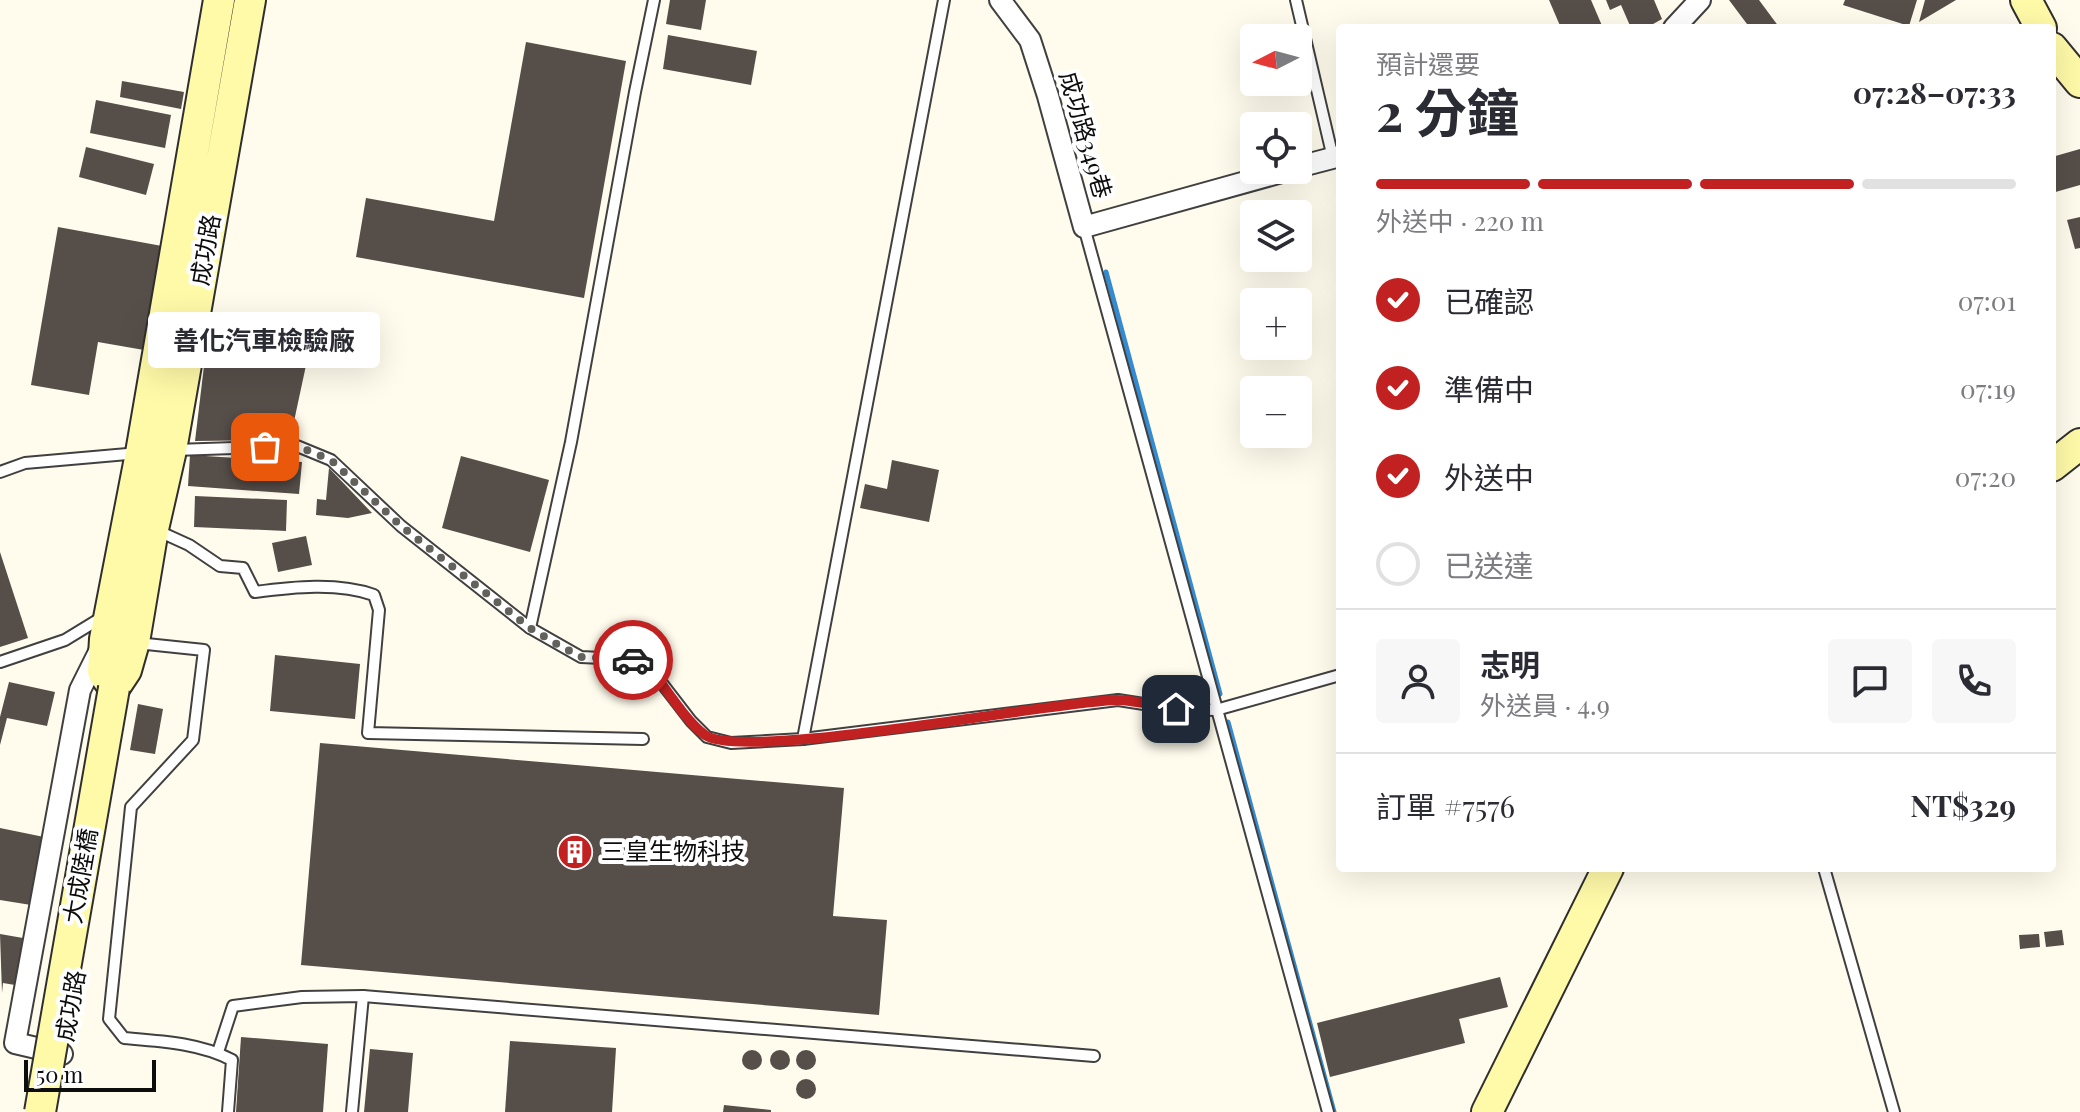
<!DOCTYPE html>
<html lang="zh-TW">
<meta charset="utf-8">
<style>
:root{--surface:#fff;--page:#f7f7f7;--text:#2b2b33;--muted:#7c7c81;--line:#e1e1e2;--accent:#c12120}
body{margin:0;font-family:"Playfair Display","Noto Sans TC",serif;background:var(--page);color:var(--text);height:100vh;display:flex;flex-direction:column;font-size:30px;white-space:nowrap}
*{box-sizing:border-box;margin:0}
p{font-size:26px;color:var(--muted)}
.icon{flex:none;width:44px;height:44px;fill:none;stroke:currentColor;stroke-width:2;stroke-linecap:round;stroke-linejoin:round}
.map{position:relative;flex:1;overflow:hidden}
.drawer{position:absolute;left:1336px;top:24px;width:720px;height:848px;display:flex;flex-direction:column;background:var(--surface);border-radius:8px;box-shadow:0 8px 32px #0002}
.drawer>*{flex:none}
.needle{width:52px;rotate:264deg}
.controls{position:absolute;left:1240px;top:24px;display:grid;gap:16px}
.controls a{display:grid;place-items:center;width:72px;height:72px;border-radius:8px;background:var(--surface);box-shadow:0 8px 32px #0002;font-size:40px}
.scale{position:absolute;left:24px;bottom:20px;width:132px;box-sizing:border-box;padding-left:8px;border:4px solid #0d0d0d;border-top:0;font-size:22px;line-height:28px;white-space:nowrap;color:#0d0d0d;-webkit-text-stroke:6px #fff;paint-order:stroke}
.pin{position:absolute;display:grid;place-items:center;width:68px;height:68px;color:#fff;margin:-34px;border-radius:16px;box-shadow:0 4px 12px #0006}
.courier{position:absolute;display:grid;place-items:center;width:80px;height:80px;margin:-40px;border:6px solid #c12120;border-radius:50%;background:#fff;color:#222;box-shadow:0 2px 10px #0007}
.bubble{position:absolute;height:56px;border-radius:8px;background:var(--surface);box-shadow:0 8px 32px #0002;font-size:26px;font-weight:700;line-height:56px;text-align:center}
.headline em{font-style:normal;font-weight:700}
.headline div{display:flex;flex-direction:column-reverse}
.headline{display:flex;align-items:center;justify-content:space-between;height:136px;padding:0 40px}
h1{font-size:52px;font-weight:700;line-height:60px}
.bar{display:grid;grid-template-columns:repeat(4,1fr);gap:12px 8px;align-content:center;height:96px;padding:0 40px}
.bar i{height:10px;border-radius:6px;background:var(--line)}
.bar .active{background:var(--accent)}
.bar p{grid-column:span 4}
.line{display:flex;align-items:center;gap:20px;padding:0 40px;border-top:2px solid var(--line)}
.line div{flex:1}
.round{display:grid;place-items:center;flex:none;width:84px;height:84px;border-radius:8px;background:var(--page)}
ol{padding:0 40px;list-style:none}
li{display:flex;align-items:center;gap:24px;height:88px}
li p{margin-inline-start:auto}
li .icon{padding:8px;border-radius:50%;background:var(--accent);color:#fff;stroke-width:4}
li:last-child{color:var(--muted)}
li i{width:44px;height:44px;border:4px solid var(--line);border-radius:50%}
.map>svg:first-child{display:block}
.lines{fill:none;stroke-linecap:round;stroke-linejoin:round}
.stream{stroke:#348bd1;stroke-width:5}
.building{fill:#564e49}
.lane-casing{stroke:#404040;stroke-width:14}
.street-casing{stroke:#404040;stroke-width:24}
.secondary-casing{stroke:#2f2f2f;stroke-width:34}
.lane{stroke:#fff;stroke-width:10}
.street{stroke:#fff;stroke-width:20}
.secondary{stroke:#fffaa8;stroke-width:30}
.secondary-bridge-casing{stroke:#2f2f2f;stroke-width:34;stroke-linecap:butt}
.secondary-bridge{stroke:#fffaa8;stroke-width:30}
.done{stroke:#62615b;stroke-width:8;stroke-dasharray:0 14.4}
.route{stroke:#c12120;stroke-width:10}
.labels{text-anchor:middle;stroke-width:8;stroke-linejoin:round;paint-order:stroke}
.street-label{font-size:24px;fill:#0d0d0d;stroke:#fff}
.poi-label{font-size:24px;fill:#0d0d0d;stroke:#fff;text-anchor:start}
</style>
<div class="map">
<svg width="2080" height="1112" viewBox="0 0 2080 1112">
<rect width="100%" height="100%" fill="#fffced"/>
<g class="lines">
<!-- stream -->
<g class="stream">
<path d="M1106,272L1220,694"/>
<path d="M1228,722L1334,1112"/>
</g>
</g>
<!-- building -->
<g class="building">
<path d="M670,0H706L701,30L666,24Z"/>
<path d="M1549,0H1591L1603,28H1561Z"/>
<path d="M1606,0H1654L1662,19L1646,28H1631L1621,5L1610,10Z"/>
<path d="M1729,0H1759L1779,27L1750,28Z"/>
<path d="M1845,0H1917L1909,26L1843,5Z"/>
<path d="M1925,0H1956L1919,22Z"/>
<path d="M668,35L757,51L751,85L663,69Z"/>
<path d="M526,42L626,61L584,298L356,257L366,198L494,221Z"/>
<path d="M122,81L184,92L181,109L120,97Z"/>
<path d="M96,100L171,115L165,148L90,133Z"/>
<path d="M86,147L154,164L146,195L79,177Z"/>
<path d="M2080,149V185L2052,193V157Z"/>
<path d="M2080,217V248L2075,249L2067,220Z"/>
<path d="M58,227L162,246L144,350L98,342L89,395L31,385Z"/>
<path d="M207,341L308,356L290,440L195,441Z"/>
<path d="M190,455L302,462L299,494L188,486Z"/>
<path d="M461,456L549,480L530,552L442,528Z"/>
<path d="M892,460L939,470L929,522L860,508L865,484L887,489Z"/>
<path d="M329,468L372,513L348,518L316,515L317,499L326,500Z"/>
<path d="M195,496L287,500L286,531L194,527Z"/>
<path d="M306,536L312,565L278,572L272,543Z"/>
<path d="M0,552L28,638L0,647Z"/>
<path d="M275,655L360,664L355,719L270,711Z"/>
<path d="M9,682L55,692L47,726L7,718L0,745V717Z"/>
<path d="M138,704L163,709L155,754L130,750Z"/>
<path d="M320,743L844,788L833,916L887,920L879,1015L301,965Z"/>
<path d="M0,828L44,837L31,905L0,900Z"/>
<path d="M2062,930L2064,945L2046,947L2044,932Z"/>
<path d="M0,934L23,938L15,985L3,983L2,993Z"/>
<path d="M2039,934L2040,947L2020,949L2019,935Z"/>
<path d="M1500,977L1508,1007L1459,1019L1465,1043L1330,1077L1317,1023Z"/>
<path d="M241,1037L328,1044L323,1112H236Z"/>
<path d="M510,1041L616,1048L612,1112H505Z"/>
<path d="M370,1049L413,1053L408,1112H364Z"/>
<circle cx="780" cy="1060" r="10"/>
<circle cx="752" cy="1060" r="10"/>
<circle cx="806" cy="1060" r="10"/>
<circle cx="806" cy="1089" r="10"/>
<path d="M724,1105L771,1110V1112H723Z"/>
</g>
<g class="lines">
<defs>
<g id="lane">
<path d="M1296,0L1333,158"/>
<path d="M1084,227L1328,1112"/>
<path d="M175,450L297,446L331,460L401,526L530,628L581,657L644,660L691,721L707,737L731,743L803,739L1118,700L1176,709L1216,710L1340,675"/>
<path d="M0,472L25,463L139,453"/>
<path d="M156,530L189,545L220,566L243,568L255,592C293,587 338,582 374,595L379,610L368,733L643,739"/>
<path d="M530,628L571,442L635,92L654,0"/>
<path d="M137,643L204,650L193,740L131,807L109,1019L124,1038C160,1041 200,1043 232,1060L228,1112"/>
<path d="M0,662L65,640L101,618"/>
<path d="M803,739L944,0"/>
<path d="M1824,868L1894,1112"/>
<path d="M218,1052L233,1006L302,997L363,996L1094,1056"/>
<path d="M352,1112L363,996"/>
</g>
<g id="street">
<path d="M1000,0L1030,40L1048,96L1084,227L1289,170"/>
<path d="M1674,28L1700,0"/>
<path d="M1298,167L1340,156"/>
<path d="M62,1054L15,1043L80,690L100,650"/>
</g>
<g id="secondary">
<path d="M219,0L141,453L105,639L103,672L114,688L126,670L134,642L153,529L171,450L250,0"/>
<path d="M2026,0L2041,28"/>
<path d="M2052,48L2080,82"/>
<path d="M2052,466L2080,444"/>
<path d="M1487,1112L1608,868"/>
</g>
</defs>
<!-- lane casing -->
<use href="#lane" class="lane-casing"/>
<!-- street casing -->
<use href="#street" class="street-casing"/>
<!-- secondary casing -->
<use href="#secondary" class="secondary-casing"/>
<!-- lane -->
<use href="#lane" class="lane"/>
<!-- street -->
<use href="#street" class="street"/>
<!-- secondary -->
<use href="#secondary" class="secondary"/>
<defs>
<path id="secondary-bridge" d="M40,1112L114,688"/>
</defs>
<!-- secondary-bridge casing -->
<use href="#secondary-bridge" class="secondary-bridge-casing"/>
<!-- secondary-bridge -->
<use href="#secondary-bridge" class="secondary-bridge"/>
</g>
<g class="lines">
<!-- done -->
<path class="done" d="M265,447L297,446L331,460L401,526L530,628L555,643L581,657L633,660"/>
<!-- route -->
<path class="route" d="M633,660H644C661,681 685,721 705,735C744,762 1048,702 1116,700C1135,700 1157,706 1176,709"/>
</g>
<!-- icons -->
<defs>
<symbol id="building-disc" viewBox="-11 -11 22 22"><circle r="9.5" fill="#c12120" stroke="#fff"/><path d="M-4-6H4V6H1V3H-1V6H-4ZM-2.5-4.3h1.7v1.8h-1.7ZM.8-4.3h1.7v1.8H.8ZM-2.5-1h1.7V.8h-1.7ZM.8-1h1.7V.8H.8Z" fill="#fff"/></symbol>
</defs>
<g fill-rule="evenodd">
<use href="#building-disc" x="555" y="832" width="40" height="40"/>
</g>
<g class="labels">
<!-- street labels -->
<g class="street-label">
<text transform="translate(1085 135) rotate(74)" y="8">成功路349巷</text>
<text transform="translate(206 250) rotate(-80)" y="8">成功路</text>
<text transform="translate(81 876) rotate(-80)" y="8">大成陸橋</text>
<text transform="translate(71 1006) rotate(-80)" y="8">成功路</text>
</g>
<!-- poi labels -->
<g class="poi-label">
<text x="601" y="860">三皇生物科技</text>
</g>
</g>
</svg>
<div class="controls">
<a><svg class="needle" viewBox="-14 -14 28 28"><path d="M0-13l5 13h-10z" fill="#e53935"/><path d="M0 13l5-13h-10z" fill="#7c7c81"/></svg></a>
<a><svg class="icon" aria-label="locate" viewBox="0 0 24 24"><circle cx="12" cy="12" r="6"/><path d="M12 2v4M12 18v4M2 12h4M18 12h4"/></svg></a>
<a><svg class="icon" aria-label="layers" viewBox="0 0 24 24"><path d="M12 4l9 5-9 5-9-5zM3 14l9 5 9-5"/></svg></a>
<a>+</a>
<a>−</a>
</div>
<div class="scale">50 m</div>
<div class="pin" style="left:265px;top:447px;background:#ea580c"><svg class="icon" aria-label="bag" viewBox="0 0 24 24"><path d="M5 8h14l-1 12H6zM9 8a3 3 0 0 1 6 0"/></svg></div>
<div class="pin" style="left:1176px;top:709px;background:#1f2937"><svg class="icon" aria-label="home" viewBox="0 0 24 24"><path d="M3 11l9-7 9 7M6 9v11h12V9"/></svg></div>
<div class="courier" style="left:633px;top:660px"><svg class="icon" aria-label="car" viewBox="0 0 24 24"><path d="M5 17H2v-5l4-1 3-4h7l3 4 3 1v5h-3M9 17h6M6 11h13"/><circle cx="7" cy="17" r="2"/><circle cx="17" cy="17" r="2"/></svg></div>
<div class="bubble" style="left:148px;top:312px;width:232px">善化汽車檢驗廠</div>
<section class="drawer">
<div class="headline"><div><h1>2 分鐘</h1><p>預計還要</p></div><em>07:28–07:33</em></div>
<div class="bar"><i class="active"></i><i class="active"></i><i class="active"></i><i></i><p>外送中 · 220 m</p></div>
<ol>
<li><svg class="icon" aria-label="check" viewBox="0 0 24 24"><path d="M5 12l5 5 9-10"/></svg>已確認<p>07:01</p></li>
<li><svg class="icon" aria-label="check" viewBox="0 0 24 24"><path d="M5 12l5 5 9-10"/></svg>準備中<p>07:19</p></li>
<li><svg class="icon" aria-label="check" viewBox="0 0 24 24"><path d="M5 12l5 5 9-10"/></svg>外送中<p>07:20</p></li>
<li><i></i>已送達</li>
</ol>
<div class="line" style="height:144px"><a class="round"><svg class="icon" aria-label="person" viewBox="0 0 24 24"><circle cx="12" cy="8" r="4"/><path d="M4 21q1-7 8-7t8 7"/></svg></a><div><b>志明</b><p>外送員 · 4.9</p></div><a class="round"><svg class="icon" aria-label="chat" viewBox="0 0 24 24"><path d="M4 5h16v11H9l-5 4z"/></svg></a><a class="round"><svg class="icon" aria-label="phone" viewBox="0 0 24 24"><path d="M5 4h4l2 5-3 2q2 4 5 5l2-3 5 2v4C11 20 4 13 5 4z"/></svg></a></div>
<div class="line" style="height:104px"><div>訂單 #7576</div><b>NT$329</b></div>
</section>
</div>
